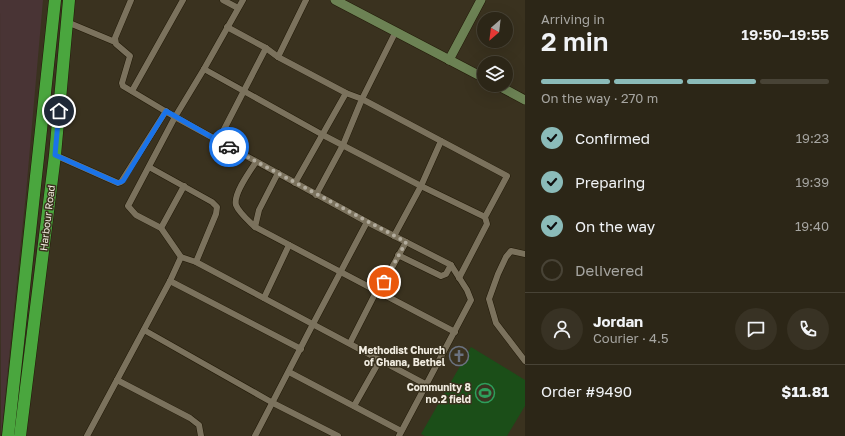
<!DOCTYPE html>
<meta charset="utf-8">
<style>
:root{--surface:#2c2617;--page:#383224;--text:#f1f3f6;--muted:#a6a5a1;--line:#484336;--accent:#8bbbb9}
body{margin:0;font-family:"Golos Text",sans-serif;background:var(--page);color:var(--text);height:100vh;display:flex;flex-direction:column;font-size:15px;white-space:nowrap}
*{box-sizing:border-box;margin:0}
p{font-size:13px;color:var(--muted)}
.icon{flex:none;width:22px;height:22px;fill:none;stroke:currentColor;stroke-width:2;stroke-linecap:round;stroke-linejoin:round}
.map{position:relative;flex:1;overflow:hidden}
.drawer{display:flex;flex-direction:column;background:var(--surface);width:320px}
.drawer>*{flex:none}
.needle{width:26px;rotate:208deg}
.controls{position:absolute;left:477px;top:12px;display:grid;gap:8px}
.controls a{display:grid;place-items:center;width:36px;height:36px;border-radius:50%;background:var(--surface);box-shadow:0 4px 16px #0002,0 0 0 1px var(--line);font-size:20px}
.pin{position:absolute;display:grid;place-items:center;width:34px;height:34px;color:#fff;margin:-17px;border:2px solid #fff;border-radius:50%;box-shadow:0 1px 4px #0007}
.courier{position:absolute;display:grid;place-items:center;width:40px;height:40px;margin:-20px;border:3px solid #1a73e8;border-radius:50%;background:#fff;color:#222;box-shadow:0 1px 5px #0007}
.head em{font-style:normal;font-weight:600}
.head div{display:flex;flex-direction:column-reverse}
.head{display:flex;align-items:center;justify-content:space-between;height:68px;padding:0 16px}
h1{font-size:26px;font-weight:600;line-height:30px}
.bar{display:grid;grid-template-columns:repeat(4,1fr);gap:6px 4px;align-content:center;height:48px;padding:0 16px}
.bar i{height:5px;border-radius:3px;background:var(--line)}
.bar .active{background:var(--accent)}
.bar p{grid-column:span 4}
.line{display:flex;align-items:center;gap:10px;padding:0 16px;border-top:1px solid var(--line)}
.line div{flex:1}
.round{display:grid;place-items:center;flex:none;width:42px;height:42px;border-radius:21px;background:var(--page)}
ol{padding:0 16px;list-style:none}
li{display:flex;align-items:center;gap:12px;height:44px}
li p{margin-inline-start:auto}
li .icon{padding:4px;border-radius:50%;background:var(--accent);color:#111;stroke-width:4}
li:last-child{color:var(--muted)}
li i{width:22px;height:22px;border:2px solid var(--line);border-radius:50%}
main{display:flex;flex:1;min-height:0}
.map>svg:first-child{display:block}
.industrial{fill:#493435}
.pitch{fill:#1b4e18}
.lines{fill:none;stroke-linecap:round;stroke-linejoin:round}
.street-casing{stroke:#211907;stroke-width:7}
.secondary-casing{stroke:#211907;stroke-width:10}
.highway-casing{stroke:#211907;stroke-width:13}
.street{stroke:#7b725d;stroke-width:6}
.secondary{stroke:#6c8254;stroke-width:9}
.highway{stroke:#4aa63e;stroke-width:12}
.done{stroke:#b2ac9d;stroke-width:4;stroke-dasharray:0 7.2}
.route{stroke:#1a73e8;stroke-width:5}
.labels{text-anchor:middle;stroke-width:3;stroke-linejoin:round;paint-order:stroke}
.street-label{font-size:10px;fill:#f2ede1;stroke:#3a321f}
.poi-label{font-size:10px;font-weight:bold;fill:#f2ede1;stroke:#3a321f;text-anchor:end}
</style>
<main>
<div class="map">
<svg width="525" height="436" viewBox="0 0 525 436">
<rect width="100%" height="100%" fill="#3a321f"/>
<!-- industrial -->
<path class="industrial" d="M0,0H43L26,193L1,436Z"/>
<!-- pitch -->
<path class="pitch" d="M471,347L525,380V406L507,436H425L421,434Z"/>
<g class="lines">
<defs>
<g id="street">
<path d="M131,0L115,38L116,44L130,56L122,83L123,86L175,117L128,206L136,215L161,228L181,257L196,262L427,385"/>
<path d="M223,0L238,8"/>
<path d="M243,0L204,69L175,117L367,222L313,324L255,436"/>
<path d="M67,22L115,42"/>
<path d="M227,27L266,48L278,57L346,93L362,99L507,176L485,217L487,224L459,278"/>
<path d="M278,57L306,0"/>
<path d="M204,69L323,135L421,186L485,217"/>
<path d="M132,91L183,0"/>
<path d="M218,141L266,48"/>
<path d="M55,155L118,183L121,182L166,111"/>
<path d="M256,162C250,171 233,194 236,205C239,213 249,221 255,227L259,210L278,173"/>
<path d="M149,167L212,202L217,207L216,214L196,262"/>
<path d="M295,183L346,93"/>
<path d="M316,195L343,145L362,99L396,31"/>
<path d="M367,222L451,265L467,290L471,300L399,436"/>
<path d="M255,227L455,332"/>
<path d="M161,228L184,186"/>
<path d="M394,236L421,186L441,141"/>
<path d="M525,254L511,251L506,257L498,274L489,299L496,323L525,361"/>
<path d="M398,255L441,276L446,274L451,265"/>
<path d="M170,281L301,349"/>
<path d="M384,282L406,242"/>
<path d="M264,298L289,245"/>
<path d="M144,330L273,403L338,436"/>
<path d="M350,343L377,290"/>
<path d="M289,372L401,431"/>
<path d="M117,380L190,418L199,425L201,436"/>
<path d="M354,406L380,360"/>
<path d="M87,436L170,281L181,257"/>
</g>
<g id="secondary">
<path d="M335,0L484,78"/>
<path d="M449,60L481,0"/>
<path d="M497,85L525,100"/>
</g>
<g id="highway">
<path d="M8,436L55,0"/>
<path d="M20,436L55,155L69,0"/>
</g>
</defs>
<!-- street casing -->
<use href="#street" class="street-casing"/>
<!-- secondary casing -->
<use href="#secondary" class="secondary-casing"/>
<!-- highway casing -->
<use href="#highway" class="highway-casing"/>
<!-- street -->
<use href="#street" class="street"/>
<!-- secondary -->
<use href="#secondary" class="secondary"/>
<!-- highway -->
<use href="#highway" class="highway"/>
</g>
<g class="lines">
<!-- done -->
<path class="done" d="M229,147L406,242L384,282"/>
<!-- route -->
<path class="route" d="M59,111L55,155L118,183L123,181L166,111L229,147"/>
</g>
<!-- icons -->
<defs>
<symbol id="church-ring" viewBox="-11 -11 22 22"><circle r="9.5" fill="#3a321f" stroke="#6b7280" stroke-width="1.5"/><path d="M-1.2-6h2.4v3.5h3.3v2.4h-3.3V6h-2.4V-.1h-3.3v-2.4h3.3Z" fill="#6b7280"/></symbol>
<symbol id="stadium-ring" viewBox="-11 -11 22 22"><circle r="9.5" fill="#3a321f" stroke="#2e9e5b" stroke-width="1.5"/><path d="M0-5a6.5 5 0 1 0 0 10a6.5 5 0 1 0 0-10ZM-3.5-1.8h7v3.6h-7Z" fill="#2e9e5b"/></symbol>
</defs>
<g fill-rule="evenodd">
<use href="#church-ring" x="448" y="345" width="22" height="22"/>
<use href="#stadium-ring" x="474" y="382" width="22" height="22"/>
</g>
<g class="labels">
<!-- street labels -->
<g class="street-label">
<text transform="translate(47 218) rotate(-83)" y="4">Harbour Road</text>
</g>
<!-- poi labels -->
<g class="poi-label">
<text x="445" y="354">Methodist Church<tspan x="445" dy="12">of Ghana, Bethel</tspan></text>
<text x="471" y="391">Community 8<tspan x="471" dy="12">no.2 field</tspan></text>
</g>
</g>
</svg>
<div class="controls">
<a><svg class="needle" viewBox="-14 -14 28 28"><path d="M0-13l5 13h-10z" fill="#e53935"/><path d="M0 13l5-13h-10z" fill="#a6a5a1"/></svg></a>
<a><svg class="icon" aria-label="layers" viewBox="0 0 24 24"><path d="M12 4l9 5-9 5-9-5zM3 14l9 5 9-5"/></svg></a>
</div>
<div class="pin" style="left:384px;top:282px;background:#ea580c"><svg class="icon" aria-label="bag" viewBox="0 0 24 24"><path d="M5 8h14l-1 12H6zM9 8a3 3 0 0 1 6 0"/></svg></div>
<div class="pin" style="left:59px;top:111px;background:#1f2937"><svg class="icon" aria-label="home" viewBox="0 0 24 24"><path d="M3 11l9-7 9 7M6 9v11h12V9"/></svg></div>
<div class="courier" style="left:229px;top:147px"><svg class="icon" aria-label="car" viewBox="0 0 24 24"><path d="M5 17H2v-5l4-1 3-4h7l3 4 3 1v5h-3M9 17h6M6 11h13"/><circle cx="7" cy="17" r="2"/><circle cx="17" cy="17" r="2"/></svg></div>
</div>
<section class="drawer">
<div class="head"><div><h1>2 min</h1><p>Arriving in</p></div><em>19:50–19:55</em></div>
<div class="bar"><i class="active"></i><i class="active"></i><i class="active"></i><i></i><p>On the way · 270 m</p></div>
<ol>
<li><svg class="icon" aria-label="check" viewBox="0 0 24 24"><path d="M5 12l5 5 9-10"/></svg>Confirmed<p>19:23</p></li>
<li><svg class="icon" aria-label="check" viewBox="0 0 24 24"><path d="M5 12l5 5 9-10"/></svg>Preparing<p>19:39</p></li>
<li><svg class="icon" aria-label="check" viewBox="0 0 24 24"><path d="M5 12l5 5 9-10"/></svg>On the way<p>19:40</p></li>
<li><i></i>Delivered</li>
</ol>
<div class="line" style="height:72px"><a class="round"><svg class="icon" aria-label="person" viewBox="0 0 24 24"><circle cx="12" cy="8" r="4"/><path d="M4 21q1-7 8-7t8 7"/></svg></a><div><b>Jordan</b><p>Courier · 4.5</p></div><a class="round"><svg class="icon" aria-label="chat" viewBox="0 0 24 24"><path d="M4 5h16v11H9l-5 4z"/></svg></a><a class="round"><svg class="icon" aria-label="phone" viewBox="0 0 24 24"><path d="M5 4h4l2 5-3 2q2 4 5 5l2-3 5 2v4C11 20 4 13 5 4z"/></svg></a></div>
<div class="line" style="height:52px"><div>Order #9490</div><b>$11.81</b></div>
</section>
</main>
